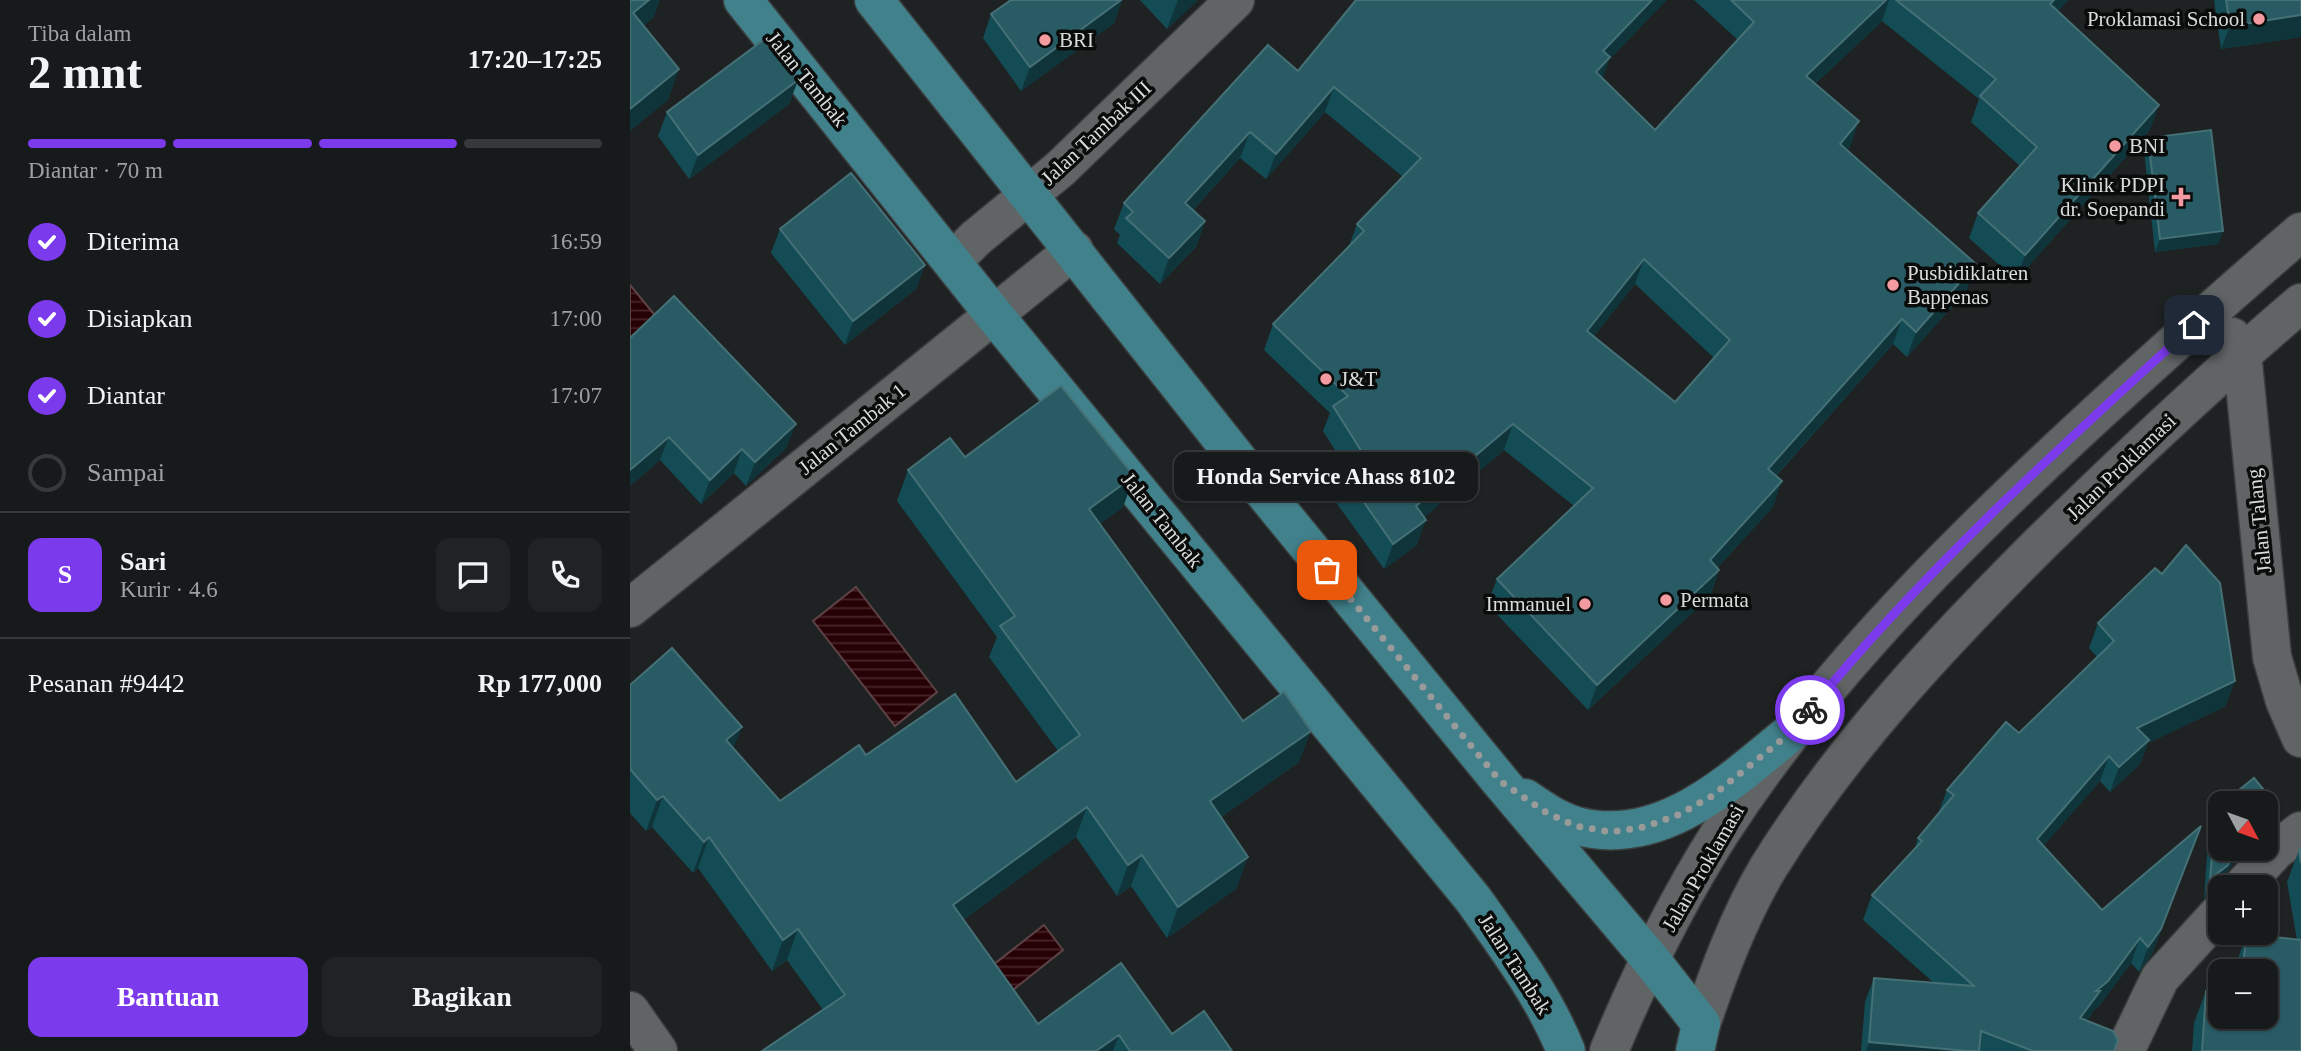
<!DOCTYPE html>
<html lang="id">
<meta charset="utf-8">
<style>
:root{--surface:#171a1a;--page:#202323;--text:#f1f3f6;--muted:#9ea1a2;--line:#363839;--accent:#7c3aed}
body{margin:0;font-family:"Times New Roman",serif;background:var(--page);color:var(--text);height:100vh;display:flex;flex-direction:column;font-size:26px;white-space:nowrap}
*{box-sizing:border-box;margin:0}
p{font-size:23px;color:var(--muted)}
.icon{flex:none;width:38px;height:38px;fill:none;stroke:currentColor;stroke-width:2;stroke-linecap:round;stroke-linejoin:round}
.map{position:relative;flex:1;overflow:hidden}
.sheet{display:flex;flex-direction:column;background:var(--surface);width:630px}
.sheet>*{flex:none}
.needle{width:46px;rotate:131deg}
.fabs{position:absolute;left:1578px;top:791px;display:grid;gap:14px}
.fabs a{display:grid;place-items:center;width:70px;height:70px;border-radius:14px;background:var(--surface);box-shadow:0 2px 5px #0004,0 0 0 2px var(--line);font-size:35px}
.pin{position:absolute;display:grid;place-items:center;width:60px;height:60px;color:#fff;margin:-30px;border-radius:14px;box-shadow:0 4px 10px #0006}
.courier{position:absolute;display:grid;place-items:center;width:70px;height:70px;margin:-35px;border:5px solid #7c3aed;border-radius:50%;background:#fff;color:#222;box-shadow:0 2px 9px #0007}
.bubble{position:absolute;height:49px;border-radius:14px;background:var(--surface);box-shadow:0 2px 5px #0004,0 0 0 2px var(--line);font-size:23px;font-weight:800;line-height:49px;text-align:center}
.summary em{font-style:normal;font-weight:800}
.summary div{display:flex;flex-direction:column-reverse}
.summary{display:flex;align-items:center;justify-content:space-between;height:119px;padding:0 28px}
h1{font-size:46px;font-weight:800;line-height:52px}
.bar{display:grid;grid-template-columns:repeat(4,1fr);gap:10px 7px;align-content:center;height:84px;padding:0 28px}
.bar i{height:9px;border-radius:5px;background:var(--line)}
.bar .selected{background:var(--accent)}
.bar p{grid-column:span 4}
.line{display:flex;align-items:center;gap:18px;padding:0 28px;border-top:2px solid var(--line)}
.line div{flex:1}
.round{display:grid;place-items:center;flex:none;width:74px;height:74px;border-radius:14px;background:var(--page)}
ol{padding:0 28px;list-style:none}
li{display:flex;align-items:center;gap:21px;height:77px}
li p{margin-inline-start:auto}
li .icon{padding:7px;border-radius:50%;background:var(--accent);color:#fff;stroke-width:4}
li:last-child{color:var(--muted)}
li i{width:38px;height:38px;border:4px solid var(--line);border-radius:50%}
.cta{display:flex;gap:14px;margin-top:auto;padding:14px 28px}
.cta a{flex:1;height:80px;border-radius:14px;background:var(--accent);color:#fff;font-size:28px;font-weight:800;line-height:80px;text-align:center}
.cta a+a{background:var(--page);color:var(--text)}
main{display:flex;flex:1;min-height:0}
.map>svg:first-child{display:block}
.water{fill:url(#water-rules);stroke:#5d4246;stroke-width:2}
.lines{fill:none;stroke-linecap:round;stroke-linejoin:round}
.street-casing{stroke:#3b3d3e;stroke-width:41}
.secondary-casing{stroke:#3b3d3e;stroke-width:41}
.primary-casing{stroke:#3b3d3e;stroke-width:41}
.street{stroke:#606465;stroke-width:38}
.secondary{stroke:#606465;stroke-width:38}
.primary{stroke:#41818b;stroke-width:38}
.wall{fill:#144c55;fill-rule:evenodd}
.shaded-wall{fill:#0f353b}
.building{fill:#295b64;stroke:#457076;stroke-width:2;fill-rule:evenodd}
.done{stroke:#999b9b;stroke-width:7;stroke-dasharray:0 12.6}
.route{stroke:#7c3aed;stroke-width:9}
.poi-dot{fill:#f49aa1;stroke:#0a0b0b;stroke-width:2.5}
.labels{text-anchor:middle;stroke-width:7;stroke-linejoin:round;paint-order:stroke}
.poi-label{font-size:21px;fill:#dadcdc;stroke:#0a0b0b;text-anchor:start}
.street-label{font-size:21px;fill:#dadcdc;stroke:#0a0b0b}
</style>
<main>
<section class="sheet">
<div class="summary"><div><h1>2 mnt</h1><p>Tiba dalam</p></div><em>17:20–17:25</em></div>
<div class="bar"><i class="selected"></i><i class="selected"></i><i class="selected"></i><i></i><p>Diantar · 70 m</p></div>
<ol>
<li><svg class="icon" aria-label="check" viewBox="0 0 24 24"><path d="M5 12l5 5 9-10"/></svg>Diterima<p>16:59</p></li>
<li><svg class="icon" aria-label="check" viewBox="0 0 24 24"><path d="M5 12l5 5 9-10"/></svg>Disiapkan<p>17:00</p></li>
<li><svg class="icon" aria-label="check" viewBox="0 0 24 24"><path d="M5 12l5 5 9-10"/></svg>Diantar<p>17:07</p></li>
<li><i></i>Sampai</li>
</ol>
<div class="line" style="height:126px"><b class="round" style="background:var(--accent);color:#fff">S</b><div><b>Sari</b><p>Kurir · 4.6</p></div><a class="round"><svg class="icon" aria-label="chat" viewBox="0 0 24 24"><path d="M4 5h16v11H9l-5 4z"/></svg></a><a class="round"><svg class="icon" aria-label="phone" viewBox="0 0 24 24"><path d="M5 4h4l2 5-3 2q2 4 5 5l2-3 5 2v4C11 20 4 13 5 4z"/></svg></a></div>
<div class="line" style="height:91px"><div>Pesanan #9442</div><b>Rp 177,000</b></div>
<div class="cta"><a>Bantuan</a><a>Bagikan</a></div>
</section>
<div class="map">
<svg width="1671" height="1051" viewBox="0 0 1671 1051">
<defs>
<pattern id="water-rules" width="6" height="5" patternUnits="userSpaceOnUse" patternTransform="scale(1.75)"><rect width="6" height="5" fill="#270005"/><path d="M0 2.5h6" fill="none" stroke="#462529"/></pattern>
</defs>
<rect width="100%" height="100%" fill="#1f2223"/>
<!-- water -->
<g class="water">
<path d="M0,285L28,319L0,343Z"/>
<path d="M226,587L307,692L265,726L183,621Z"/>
<path d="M414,925L433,950L374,997L354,972Z"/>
</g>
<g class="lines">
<defs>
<g id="street">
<path d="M323,261L346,238L430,169L605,0"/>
<path d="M0,608L444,250"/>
<path d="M1612,887L1645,851L1671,831"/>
<path d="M0,1011L28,1051"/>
<path d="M1495,1051L1530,978L1591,911"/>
</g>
<g id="secondary">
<path d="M1602,337L1612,353L1642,657L1655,701L1671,738"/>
<path d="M1071,1024C1089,971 1109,917 1138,868C1213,747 1310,644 1410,544C1495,461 1581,380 1671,303"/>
<path d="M979,1051C1010,976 1047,901 1090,833C1180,694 1296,574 1416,461C1499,383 1584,307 1671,232"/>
</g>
<g id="primary">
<path d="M113,0L364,315L843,899C877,947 914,996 936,1051"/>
<path d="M244,0L628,485L870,781L1021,960L1071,1024L1065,1051"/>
<path d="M895,798C911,809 928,821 947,826C1034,849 1104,778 1165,729"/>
</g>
</defs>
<!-- street casing -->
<use href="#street" class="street-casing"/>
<!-- secondary casing -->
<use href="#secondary" class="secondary-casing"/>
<!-- primary casing -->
<use href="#primary" class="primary-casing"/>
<!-- street -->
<use href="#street" class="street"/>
<!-- secondary -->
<use href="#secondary" class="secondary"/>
<!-- primary -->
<use href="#primary" class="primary"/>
</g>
<!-- wall -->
<g class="wall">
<path d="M492,0L484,23L391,91L353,38L361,14Z"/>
<path d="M510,0H568L537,29Z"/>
<path d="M1064,0H1438L1428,11L1520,130L1386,280L1339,238L1348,213L1390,166L1341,122L1349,99L1252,21L1185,84L1220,147L1217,150L1337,290L1277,357L1263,344L1146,476L1143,507L1087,568L1089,570L1080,596L958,710L857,604L867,579L944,506L874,450L794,517L787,545L754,569L705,501L715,475L719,472L693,431L700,413L634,350L643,324L719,246L727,224L773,177L695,112L636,179L610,158L563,210L575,221L566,247L530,284L487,243L490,235L484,229L494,203L668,71L979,60L972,79L1025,130L1108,40ZM1005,284L1084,358L1045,402L963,337Z"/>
<path d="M1584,0H1671V37L1591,49Z"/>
<path d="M168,80L159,104L59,179L28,136L37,112Z"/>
<path d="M1518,138L1593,231L1588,244L1525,252L1514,150Z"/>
<path d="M150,229L287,288L215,345L141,253Z"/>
<path d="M0,338L157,447L116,486L104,473L71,504L30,460L0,486Z"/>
<path d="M335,457L504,476L493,507L470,524L613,721L669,762L591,817L607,888L537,938L501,886L487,896L446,837L333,920L408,1024L542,1034L602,1051H132L193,1010L157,960L142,971L68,868L63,873L22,827L16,831L0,813V685L104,749L150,801L236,755L386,782L428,751L359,657L367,637L267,501L278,470Z"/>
<path d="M1468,623L1596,706L1518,743L1510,764L1480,792L1470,781L1413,846L1472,910L1562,851L1522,954L1509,972L1501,963L1469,1006L1463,1011L1457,1021L1484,1051H1231L1235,1002L1244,978L1304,983L1233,920L1242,895L1285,848L1288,838L1308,814L1317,790L1389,733L1467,657L1459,648Z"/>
<path d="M1586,809L1591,849H1617L1596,872L1591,885L1574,898L1579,828Z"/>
<path d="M1671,848V1051H1562L1564,1023L1576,991L1591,1017L1636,971H1604L1605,966L1617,934L1667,940L1657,882L1669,850Z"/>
</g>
<!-- shaded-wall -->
<g class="shaded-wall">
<path d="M19,0H30L24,17L0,37L3,13Z"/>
<path d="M492,0L484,23L391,91L400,67Z"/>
<path d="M548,0H568L537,29Z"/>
<path d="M1022,0H1037L979,60L971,83L956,98L973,51Z"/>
<path d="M1256,0H1259L1252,21L1166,102L1176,76Z"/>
<path d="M1424,0H1438L1411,30L1420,4Z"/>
<path d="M1671,15V37L1591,49L1600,26Z"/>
<path d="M49,69L38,100L0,131V109Z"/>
<path d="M168,80L159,104L59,179L68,155Z"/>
<path d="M704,87L695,112L636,179L646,154Z"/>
<path d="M1529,105L1520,130L1386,280L1395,255Z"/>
<path d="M1229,121L1220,147L1200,169L1210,144Z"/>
<path d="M620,132L610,158L546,228L555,203Z"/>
<path d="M575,221L566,247L530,284L539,258Z"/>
<path d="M1593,231L1588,244L1525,252L1530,239Z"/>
<path d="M1014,259L1005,284L948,357L957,331Z"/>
<path d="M1346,264L1337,290L1277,357L1286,332Z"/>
<path d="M295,265L287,288L215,345L223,321Z"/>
<path d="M1272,319L1263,344L1129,494L1138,469Z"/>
<path d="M166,424L157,447L116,486L125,462Z"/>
<path d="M883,424L874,450L777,531L786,506Z"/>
<path d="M39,437L30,460L0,486V470Z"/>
<path d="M112,449L104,473L71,504L80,480Z"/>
<path d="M504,476L493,507L448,540L459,509Z"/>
<path d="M1152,481L1143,507L1070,586L1080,560Z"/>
<path d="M796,520L787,545L754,569L763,544Z"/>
<path d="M1089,570L1080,596L958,710L967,685Z"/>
<path d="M1605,681L1596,706L1518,743L1510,764L1480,792L1489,767L1507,728Z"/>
<path d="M112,727L100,757L96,740Z"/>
<path d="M681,731L669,762L569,832L580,801Z"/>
<path d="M1479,756L1470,781L1398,864L1407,839Z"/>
<path d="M33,796L22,827L16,831L27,800Z"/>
<path d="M457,807L446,837L311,936L323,905Z"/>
<path d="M1648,807L1642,826L1636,830V817Z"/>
<path d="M1571,826L1522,954L1509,972L1518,947Z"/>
<path d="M79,837L68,868L63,873L74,842Z"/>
<path d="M1607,849H1617L1596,872L1591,885L1574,898L1580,879Z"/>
<path d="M512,855L501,886L487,896L498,865Z"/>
<path d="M618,857L607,888L537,938L548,907Z"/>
<path d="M168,929L157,960L142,971L153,940Z"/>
<path d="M1510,938L1501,963L1469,1006L1463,1011L1461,1016L1441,1043L1450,1018L1466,991Z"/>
<path d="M489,1035L483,1051H466Z"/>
<path d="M1239,1042L1337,1051H1236Z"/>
</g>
<!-- building -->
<g class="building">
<path d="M0,0H19L3,13L49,69L0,109Z"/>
<path d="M381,0H491L400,67L361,14Z"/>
<path d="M726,0H1022L973,51L980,57L966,72L1025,130L1124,22L1101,0H1256L1176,76L1229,121L1210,144L1346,264L1286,332L1272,319L1138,469L1152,481L1080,560L1089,570L967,685L867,579L963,488L883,424L786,506L796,520L763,544L715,475L737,460L703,406L718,396L643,324L734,231L727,224L791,158L704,87L646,154L620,132L555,203L575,221L539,258L496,218L503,212L494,203L638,45L668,71ZM1014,259L1100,340L1045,402L957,331Z"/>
<path d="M1266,0H1424L1420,4L1529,105L1395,255L1348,213L1407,147L1350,96L1366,79Z"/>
<path d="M1596,0H1671V15L1600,26Z"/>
<path d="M136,38L168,80L68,155L37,112Z"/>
<path d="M1581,130L1593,231L1530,239L1518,138Z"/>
<path d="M221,173L295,265L223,321L150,229Z"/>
<path d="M44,296L166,424L125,462L112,449L80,480L39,437L0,470V338Z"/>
<path d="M431,386L504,476L459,509L613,721L654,692L681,731L580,801L618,857L548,907L512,855L498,865L457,807L323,905L408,1024L491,963L542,1034L574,1011L602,1051H500L489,1035L466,1051H132L215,995L168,929L153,940L79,837L74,842L33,796L27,800L0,769V685L42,648L112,727L96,740L150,801L229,745L236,755L325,694L386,782L450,735L370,626L385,616L278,470L320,438L335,457Z"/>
<path d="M1556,545L1590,583L1605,681L1507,728L1519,740L1489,767L1479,756L1407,839L1472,910L1571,826L1531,929L1518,947L1510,938L1478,981L1466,991H1470L1450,1018L1483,1031L1488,1040L1484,1051H1403L1351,1031L1349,1051H1337L1239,1042L1244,978L1344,986L1242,895L1292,841L1288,838L1324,795L1317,790L1376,722L1389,733L1484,641L1468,623L1525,568L1532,574Z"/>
<path d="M1624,778L1648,807L1636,817V803H1593Z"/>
<path d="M1591,805V849H1607L1603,853L1598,865L1580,879L1586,809Z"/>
<path d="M1671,848V863L1669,850Z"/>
<path d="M1617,934L1671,940V1051H1572L1576,991L1591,992V1017H1636V971H1612Z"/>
</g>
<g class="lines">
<!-- done -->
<path class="done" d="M697,570L870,781L917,813L946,826L981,832L1014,827L1048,815L1082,796L1165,729L1180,710"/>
<!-- route -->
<path class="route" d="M1180,710C1295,569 1430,447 1564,325"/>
</g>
<!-- markers -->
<g class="poi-dot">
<circle cx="1629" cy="19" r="7"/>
<circle cx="415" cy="40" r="7"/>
<circle cx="1485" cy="146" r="7"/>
<path d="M1547.5 186.5h7v7h7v7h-7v7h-7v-7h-7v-7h7z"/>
<circle cx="1263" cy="285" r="7"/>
<circle cx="696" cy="379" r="7"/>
<circle cx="1036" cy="600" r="7"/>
<circle cx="955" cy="604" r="7"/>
</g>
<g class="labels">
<!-- poi labels -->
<g class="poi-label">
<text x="1615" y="26" text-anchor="end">Proklamasi School</text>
<text x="429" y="47">BRI</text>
<text x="1499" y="153">BNI</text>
<text x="1535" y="192" text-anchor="end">Klinik PDPI<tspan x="1535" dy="24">dr. Soepandi</tspan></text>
<text x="1277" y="280">Pusbidiklatren<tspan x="1277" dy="24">Bappenas</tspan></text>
<text x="710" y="386">J&amp;T</text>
<text x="1050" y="607">Permata</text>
<text x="941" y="611" text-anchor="end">Immanuel</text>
</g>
<!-- street labels -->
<g class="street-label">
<text transform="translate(177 79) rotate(51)" y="7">Jalan Tambak</text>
<text transform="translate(466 133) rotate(-43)" y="7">Jalan Tambak III</text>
<text transform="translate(222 429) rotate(-39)" y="7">Jalan Tambak 1</text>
<text transform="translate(1491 467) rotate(-44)" y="7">Jalan Proklamasi</text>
<text transform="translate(532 520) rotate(51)" y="7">Jalan Tambak</text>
<text transform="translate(1629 521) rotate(-96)" y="7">Jalan Talang</text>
<text transform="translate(1073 868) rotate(-60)" y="7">Jalan Proklamasi</text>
<text transform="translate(885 964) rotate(57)" y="7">Jalan Tambak</text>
</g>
</g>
</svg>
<div class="fabs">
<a><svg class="needle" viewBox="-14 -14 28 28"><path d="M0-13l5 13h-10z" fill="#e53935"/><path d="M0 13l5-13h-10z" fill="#9ea1a2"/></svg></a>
<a>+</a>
<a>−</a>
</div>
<div class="pin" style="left:697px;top:570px;background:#ea580c"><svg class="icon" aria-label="bag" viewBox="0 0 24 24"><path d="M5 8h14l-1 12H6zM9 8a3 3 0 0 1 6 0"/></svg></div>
<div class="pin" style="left:1564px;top:325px;background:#1f2937"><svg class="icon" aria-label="home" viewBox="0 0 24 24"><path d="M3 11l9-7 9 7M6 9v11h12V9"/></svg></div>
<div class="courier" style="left:1180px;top:710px"><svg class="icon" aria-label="bike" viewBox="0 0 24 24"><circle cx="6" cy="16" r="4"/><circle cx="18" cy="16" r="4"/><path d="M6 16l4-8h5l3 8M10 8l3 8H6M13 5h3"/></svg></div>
<div class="bubble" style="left:544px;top:452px;width:304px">Honda Service Ahass 8102</div>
</div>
</main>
